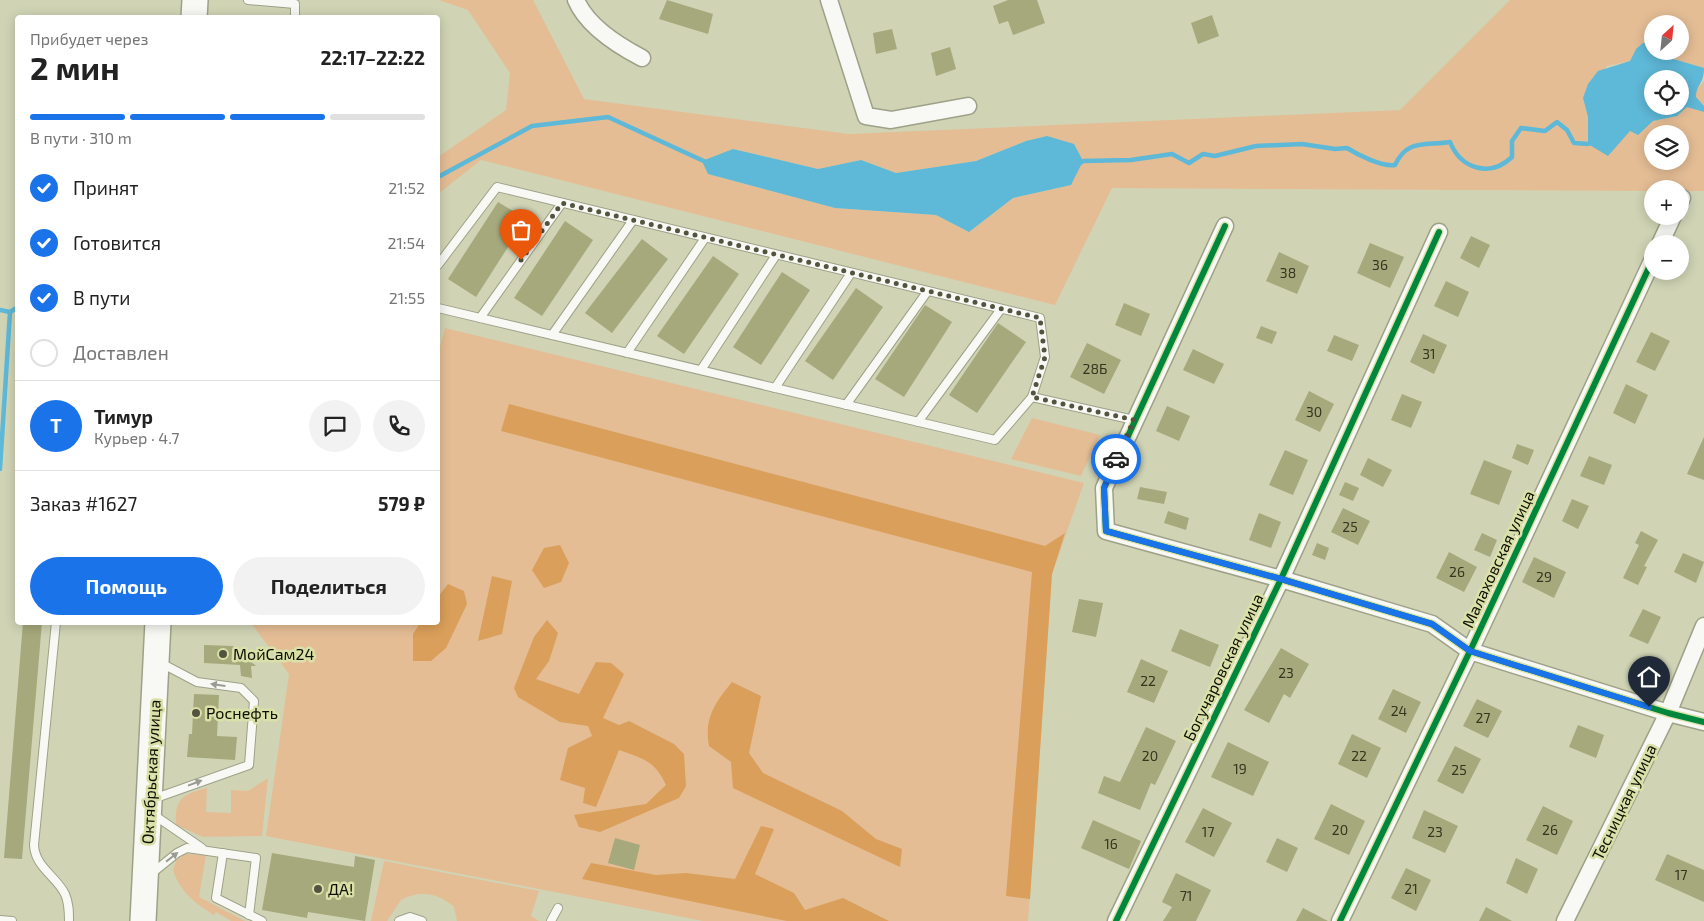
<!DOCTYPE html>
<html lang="ru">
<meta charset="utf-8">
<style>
:root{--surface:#fff;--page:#f2f2f2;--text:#222;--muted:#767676;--line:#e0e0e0;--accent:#1a73e8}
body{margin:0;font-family:"Exo 2",sans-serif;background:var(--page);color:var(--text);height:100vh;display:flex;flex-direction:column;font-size:19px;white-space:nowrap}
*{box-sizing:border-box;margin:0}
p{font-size:16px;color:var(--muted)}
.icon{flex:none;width:28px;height:28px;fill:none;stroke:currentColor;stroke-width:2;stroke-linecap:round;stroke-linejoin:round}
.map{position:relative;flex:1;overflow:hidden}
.drawer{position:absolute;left:15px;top:15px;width:425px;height:610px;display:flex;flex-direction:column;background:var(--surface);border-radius:5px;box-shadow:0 2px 12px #0003}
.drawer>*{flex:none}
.needle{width:32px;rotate:27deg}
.fabs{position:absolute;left:1644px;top:15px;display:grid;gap:10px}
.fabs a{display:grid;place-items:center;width:45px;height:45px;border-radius:50%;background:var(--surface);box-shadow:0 2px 12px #0003;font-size:25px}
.pin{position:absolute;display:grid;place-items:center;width:42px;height:42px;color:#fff;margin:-51px -21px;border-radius:50% 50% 50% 0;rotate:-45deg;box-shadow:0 0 5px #0007}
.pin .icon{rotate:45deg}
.courier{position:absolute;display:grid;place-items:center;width:50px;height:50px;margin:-25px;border:4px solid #1a73e8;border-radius:50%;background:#fff;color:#222;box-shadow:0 1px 6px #0007}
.headline em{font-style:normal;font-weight:700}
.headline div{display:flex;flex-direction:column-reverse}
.headline{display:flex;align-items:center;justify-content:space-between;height:85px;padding:0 15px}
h1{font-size:32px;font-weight:700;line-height:38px}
.bar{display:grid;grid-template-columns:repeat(4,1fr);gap:8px 5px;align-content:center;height:60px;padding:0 15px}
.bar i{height:6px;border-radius:4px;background:var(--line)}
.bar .on{background:var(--accent)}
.bar p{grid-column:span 4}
.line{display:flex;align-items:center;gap:12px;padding:0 15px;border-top:1px solid var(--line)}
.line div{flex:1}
.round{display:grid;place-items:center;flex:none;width:52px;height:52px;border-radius:26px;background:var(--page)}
ol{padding:0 15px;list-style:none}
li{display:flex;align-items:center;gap:15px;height:55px}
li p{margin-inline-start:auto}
li .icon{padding:5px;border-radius:50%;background:var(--accent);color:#fff;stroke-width:4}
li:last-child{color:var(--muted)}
li i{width:28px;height:28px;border:2px solid var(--line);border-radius:50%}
.primary-button{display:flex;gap:10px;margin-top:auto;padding:10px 15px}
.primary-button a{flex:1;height:58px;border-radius:30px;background:var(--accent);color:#fff;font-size:20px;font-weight:700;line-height:58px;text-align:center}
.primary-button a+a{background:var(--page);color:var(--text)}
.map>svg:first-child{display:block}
.green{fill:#e4bd95;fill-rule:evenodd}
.forest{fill:#da9f5a}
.water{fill:#5eb8d7;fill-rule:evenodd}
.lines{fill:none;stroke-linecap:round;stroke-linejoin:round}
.stream{stroke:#5eb8d7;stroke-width:4.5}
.building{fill:#a5a97b}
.service-casing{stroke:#9ea188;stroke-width:10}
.minor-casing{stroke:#9ea188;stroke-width:19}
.primary-casing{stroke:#9ea188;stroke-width:28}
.service{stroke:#f8f9f4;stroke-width:8}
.minor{stroke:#f8f9f4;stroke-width:16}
.primary{stroke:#f8f9f4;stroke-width:25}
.cycleway-casing{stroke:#dae1a8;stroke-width:9}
.cycleway{stroke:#00873e;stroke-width:6}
.oneway{fill:#9a9b92}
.done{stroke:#52543f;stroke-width:5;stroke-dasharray:0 9}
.route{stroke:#1a73e8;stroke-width:6}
.poi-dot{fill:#52543f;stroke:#dae1a8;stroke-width:2}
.labels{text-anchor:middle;stroke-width:5;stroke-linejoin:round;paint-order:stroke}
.number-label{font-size:14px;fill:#34361f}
.street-label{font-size:16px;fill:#0e0f00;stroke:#dae1a8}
.poi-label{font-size:16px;fill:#0e0f00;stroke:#dae1a8;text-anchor:start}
</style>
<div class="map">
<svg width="1704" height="921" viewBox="0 0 1704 921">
<rect width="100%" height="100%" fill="#d0d4b5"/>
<!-- green -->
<g class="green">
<path d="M439,0H533L584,99L849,134L1400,110L1510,0H1704V68L1670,58L1669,51H1680V24H1652V43C1639,43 1636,49 1630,61L1607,66L1583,98L1588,117V144L1630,131L1638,135L1653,121L1677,116L1687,106L1704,112V191H1680V189H1652V191L1112,188L1055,305L481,160L438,194V157L506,110L510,73L468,10ZM1652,134H1680V161H1652ZM1047,136L1071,185L1013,198L969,232L936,215L835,208L708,174L733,149L818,169L861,160L896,173L976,161L1026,141Z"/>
<path d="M1704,81V106L1696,98V91Z"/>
<path d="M445,328L1084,483L1052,574L1028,921H703L266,836L289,674L251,623L438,622V354Z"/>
<path d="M1032,418L1100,435L1081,476L1011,459Z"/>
<path d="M268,778L262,836L203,837L176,825C174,798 184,794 207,788L206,812L231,813V790L248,791Z"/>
<path d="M185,854L206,855L199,897L245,921H231L216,912L214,915C196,904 179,891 173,870L176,861Z"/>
<path d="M384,861L539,891L531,916L539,921H457L454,907C438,893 420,890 401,900L387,921H371Z"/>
</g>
<!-- forest -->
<g class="forest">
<path d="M509,404L1045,546L1065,533L1052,574L1030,899L1006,896L1032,572L501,431Z"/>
<path d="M560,545L569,563L561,582L544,588L532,570L544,548Z"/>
<path d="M492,576L512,581L502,634L478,641Z"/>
<path d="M448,584L464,591L467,604L446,648L431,661H413V634L420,623L438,622V597Z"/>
<path d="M547,620L558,633L549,661L536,679L579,694L596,662L611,663L624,674L603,718L619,725L629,721L674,744L684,754L686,786L679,798L600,832L579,827L574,815L646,804L666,785C655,761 644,759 619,750L596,807L583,803L585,788L560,780L568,748L592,736L588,726L560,722L518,697L514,688L534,637Z"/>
<path d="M732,682L761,696L749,753L763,773L842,811L876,839L902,849L900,867L733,788L731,762L709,746C704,718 715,703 732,682Z"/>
<path d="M761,826L774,829L755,874L794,893L805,910L843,898L889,921H787L582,879L591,863L656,875L686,873L735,879Z"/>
</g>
<!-- water -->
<g class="water">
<path d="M1643,43H1652V51H1669L1670,58L1704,68C1704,84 1696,85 1696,97L1704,106V112L1687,107L1677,116L1653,121L1638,135L1630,131L1608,156L1588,144V117L1583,98L1588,84L1598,71L1630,61L1636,49ZM1652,79H1680V106H1652Z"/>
<path d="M1047,136L1074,144L1083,161L1071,185L1013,198L969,232L936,215L835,208L708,174L702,161L733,149L818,169L861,160L896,173L976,161L1026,141Z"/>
</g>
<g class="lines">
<!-- stream -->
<g class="stream">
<path d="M1079,164L1083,161L1131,160L1172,154L1189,163L1203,154L1215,156L1256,146L1302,144L1335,149L1347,148C1358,155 1382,167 1395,165C1407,139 1424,146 1450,142C1461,169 1490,178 1512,157V141L1521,128L1545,131L1557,122L1567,130L1574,143L1588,144L1593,142"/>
<path d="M438,177L532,126L608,117L708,163"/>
<path d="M0,310L10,312L18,307"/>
<path d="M0,469L10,312"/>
</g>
</g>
<!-- building -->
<g class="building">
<path d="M667,0L713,14L708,34L659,19Z"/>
<path d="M1008,0H1037L1045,23L1013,35L1008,21L999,24L993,6Z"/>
<path d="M1212,15L1219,36L1198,44L1191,23Z"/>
<path d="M892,29L897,49L876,54L873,33Z"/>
<path d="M950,47L956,69L936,76L931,53Z"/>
<path d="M498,202L526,219L476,297L448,279Z"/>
<path d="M565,221L593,240L542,316L514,298Z"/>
<path d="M1471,236L1490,245L1479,268L1460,258Z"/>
<path d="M642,239L668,259L612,333L585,313Z"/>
<path d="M1370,243L1404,257L1390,288L1357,273Z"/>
<path d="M1279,252L1309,266L1297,294L1266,281Z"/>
<path d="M713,256L739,274L684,354L657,336Z"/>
<path d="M782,272L810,290L761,365L733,347Z"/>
<path d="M1446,281L1469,292L1458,317L1434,306Z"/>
<path d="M856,288L883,307L833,380L805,361Z"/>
<path d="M1124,303L1150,314L1141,336L1115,325Z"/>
<path d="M925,305L952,322L904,397L875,379Z"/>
<path d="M998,323L1026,342L977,413L949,395Z"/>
<path d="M1261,326L1277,332L1272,344L1256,338Z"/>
<path d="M1651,332L1670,341L1655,371L1636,362Z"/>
<path d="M1423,334L1447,345L1434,374L1410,362Z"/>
<path d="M1334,335L1359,345L1352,361L1327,351Z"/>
<path d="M1087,343L1121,360L1104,394L1070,377Z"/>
<path d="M1193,349L1224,364L1214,384L1183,370Z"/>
<path d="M1626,384L1648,395L1635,424L1613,413Z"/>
<path d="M1309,391L1334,404L1320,432L1295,420Z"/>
<path d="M1402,394L1422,402L1411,428L1391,420Z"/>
<path d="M1167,406L1190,416L1179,441L1156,431Z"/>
<path d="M1704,437V480L1687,474Z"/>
<path d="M1517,444L1534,450L1528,465L1512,458Z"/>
<path d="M1285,450L1308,460L1293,495L1269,485Z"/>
<path d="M1589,456L1612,465L1604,485L1580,476Z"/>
<path d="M1368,458L1392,470L1383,487L1360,475Z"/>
<path d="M1484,460L1512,471L1499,505L1470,494Z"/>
<path d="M1345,482L1359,488L1353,501L1339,495Z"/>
<path d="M1140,487L1167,492L1164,504L1137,499Z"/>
<path d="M1572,499L1589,506L1578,529L1562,521Z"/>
<path d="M1343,508L1370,521L1358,545L1331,532Z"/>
<path d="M1168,511L1189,518L1186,530L1164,523Z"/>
<path d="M1259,513L1281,522L1271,548L1249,540Z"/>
<path d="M1641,531L1658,540L1644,566L1647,567L1638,585L1623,578L1639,545L1635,543Z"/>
<path d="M1482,533L1497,540L1490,557L1474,550Z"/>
<path d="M1317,543L1329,548L1325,560L1312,555Z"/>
<path d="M1449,552L1477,567L1464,592L1436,578Z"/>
<path d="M1683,553L1704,562L1696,583L1674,572Z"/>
<path d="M1534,557L1566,572L1554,598L1522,582Z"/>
<path d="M1079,599L1103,603L1096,637L1072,632Z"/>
<path d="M1643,609L1661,617L1648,644L1629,636Z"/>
<path d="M23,622H42L22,859L4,858Z"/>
<path d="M1180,629L1219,645L1210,667L1171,651Z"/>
<path d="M204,645L233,646L256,666H251L252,678L241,676L240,665L204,663Z"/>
<path d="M1281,648L1309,664L1290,698L1284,694L1269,723L1244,710Z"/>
<path d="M1141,659L1168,671L1154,703L1127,692Z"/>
<path d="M1393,689L1421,702L1406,733L1378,719Z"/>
<path d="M194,694L219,695L217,736L237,737L235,760L187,757L189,734H192Z"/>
<path d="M1477,699L1502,711L1488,738L1463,726Z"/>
<path d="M1578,725L1604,735L1596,758L1569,747Z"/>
<path d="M1146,727L1176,741L1155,785L1151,783L1140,810L1098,793L1104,776L1120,782Z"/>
<path d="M1352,734L1381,748L1367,778L1338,764Z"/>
<path d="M1228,742L1269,762L1253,796L1211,777Z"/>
<path d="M1455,746L1481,759L1463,794L1437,781Z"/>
<path d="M1331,804L1365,821L1349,855L1314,839Z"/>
<path d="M1543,806L1573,821L1557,855L1526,840Z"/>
<path d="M1203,808L1232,823L1214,857L1185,842Z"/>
<path d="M1424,810L1458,826L1445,853L1412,838Z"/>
<path d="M1093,820L1141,841L1129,869L1081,848Z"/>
<path d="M615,838L640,845L634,870L608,863Z"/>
<path d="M1277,838L1298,848L1287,872L1266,862Z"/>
<path d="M272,853L354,867L355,856L375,860L365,921L308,912L307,918L262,910Z"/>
<path d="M1667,854L1704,870V902L1655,880Z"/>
<path d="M1516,858L1538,869L1527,894L1506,883Z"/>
<path d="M1406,868L1431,880L1416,911L1391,898Z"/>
<path d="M1176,873L1211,890L1196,921H1163L1172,907L1162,902Z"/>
<path d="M1486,907L1512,921H1479Z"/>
<path d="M1303,908L1328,921H1296Z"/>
</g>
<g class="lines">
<defs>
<g id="service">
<path d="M248,0L295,4V18"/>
<path d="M438,265L497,187L1040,318L1045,357L1032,397"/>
<path d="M438,308L995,440L1032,397L1134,420"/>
<path d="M480,318L562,203"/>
<path d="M552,335L633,220"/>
<path d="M627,353L705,238"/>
<path d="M701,370L776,255"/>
<path d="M775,388L851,273"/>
<path d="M846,405L927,292"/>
<path d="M918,422L1001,309"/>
<path d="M56,622L34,845C35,867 56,876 65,894C69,903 69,912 69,921"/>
<path d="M153,799L249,765L254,701L241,688L197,682L159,662"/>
<path d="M154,815L202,848"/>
<path d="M223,853L216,898L262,921"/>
<path d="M151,874L177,853L187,848L256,858L249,915"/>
<path d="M0,920L12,921"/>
<path d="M399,921L410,917L422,921"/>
<path d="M551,921L558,908"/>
</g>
<g id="minor">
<path d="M576,0C587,26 617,45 642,58"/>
<path d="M829,0L866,116L891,120L968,106"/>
<path d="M1680,202L1682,198"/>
<path d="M1225,226L1104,488L1106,531L1281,579L1432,624L1470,651L1668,713L1704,722"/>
<path d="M1660,244L1673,216"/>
<path d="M1116,921L1281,579L1439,232"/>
<path d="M1340,921L1470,651L1652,261"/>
<path d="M1565,921L1668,713L1704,626"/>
</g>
<g id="primary">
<path d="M194,18L195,0"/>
<path d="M143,921L158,622"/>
</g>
</defs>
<!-- service casing -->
<use href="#service" class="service-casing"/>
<!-- minor casing -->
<use href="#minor" class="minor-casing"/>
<!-- primary casing -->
<use href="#primary" class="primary-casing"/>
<!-- service -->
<use href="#service" class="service"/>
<!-- minor -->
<use href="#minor" class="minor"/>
<!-- primary -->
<use href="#primary" class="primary"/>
<defs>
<g id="cycleway">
<path d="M1225,226L1104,488L1106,531L1281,579L1432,624L1470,651L1668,713L1704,722"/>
<path d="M1116,921L1281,579L1439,232"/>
<path d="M1340,921L1470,651L1652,261"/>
</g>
</defs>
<!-- cycleway casing -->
<use href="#cycleway" class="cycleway-casing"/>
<!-- cycleway -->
<use href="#cycleway" class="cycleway"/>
</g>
<!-- one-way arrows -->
<defs><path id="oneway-solid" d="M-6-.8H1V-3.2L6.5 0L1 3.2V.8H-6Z" transform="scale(1.25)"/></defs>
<g class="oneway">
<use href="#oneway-solid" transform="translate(218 685) rotate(-172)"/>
<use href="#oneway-solid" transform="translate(195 783) rotate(-21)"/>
<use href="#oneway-solid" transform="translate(172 857) rotate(-38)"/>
</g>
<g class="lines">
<!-- done -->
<path class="done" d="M521,260L562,203L1040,318L1045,357L1032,397L1134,420L1116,459"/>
<!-- route -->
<path class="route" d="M1116,459L1104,488L1106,531L1281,579L1432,624L1470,651L1649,707"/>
</g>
<!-- markers -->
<g class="poi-dot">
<circle cx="223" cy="654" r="5"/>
<circle cx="196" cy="713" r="5"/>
<circle cx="318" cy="889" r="5"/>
</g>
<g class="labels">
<!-- number labels -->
<g class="number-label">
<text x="1380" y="270">36</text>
<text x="1288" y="278">38</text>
<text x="1429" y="359">31</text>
<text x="1095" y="374">28Б</text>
<text x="1314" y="417">30</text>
<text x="1350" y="532">25</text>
<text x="1457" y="577">26</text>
<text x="1544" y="582">29</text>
<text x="1286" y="678">23</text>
<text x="1148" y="686">22</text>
<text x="1399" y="716">24</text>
<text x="1483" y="723">27</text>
<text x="1150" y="761">20</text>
<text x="1359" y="761">22</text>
<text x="1240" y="774">19</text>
<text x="1459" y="775">25</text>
<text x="1340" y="835">20</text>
<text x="1550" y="835">26</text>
<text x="1208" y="837">17</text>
<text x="1435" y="837">23</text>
<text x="1111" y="849">16</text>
<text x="1681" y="880">17</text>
<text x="1411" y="894">21</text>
<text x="1186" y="901">71</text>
</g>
<!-- street labels -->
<g class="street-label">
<text transform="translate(1498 559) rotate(-65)" y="6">Малаховская улица</text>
<text transform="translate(1223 667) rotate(-64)" y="6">Богучаровская улица</text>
<text transform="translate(151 772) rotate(-87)" y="6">Октябрьская улица</text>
<text transform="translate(1624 802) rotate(-64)" y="6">Тесницкая улица</text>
</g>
<!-- poi labels -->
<g class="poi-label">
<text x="233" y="660">МойСам24</text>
<text x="206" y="719">Роснефть</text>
<text x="328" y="895">ДА!</text>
</g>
</g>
</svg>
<div class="fabs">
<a><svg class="needle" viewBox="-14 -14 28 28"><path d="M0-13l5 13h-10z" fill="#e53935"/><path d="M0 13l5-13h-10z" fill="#767676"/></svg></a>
<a><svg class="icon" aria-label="locate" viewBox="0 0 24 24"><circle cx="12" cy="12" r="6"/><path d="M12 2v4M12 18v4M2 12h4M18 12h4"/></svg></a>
<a><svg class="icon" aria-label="layers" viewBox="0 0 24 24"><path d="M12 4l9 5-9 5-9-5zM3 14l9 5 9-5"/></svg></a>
<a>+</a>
<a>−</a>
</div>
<div class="pin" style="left:521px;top:260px;background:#ea580c"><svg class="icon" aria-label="bag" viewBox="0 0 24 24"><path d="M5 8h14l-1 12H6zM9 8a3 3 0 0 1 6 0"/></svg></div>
<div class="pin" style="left:1649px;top:707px;background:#1f2937"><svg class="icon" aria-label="home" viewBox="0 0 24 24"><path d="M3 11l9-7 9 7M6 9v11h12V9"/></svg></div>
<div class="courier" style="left:1116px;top:459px"><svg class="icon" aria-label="car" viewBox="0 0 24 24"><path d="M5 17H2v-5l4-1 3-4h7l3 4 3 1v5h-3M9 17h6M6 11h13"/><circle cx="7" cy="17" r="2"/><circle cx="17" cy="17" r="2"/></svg></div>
<section class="drawer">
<div class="headline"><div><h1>2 мин</h1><p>Прибудет через</p></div><em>22:17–22:22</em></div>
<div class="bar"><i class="on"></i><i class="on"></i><i class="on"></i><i></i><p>В пути · 310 m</p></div>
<ol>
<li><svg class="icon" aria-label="check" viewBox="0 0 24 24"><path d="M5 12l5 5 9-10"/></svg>Принят<p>21:52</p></li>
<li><svg class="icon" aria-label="check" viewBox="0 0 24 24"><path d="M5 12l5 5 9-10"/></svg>Готовится<p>21:54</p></li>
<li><svg class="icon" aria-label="check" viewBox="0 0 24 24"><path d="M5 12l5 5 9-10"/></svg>В пути<p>21:55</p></li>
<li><i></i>Доставлен</li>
</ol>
<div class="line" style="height:90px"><b class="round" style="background:var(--accent);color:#fff">Т</b><div><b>Тимур</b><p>Курьер · 4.7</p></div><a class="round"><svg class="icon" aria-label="chat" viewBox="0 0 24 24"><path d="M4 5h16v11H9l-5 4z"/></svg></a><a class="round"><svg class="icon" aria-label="phone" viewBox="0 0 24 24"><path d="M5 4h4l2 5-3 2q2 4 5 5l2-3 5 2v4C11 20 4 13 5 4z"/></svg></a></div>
<div class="line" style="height:65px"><div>Заказ #1627</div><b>579 ₽</b></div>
<div class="primary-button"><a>Помощь</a><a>Поделиться</a></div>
</section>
</div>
